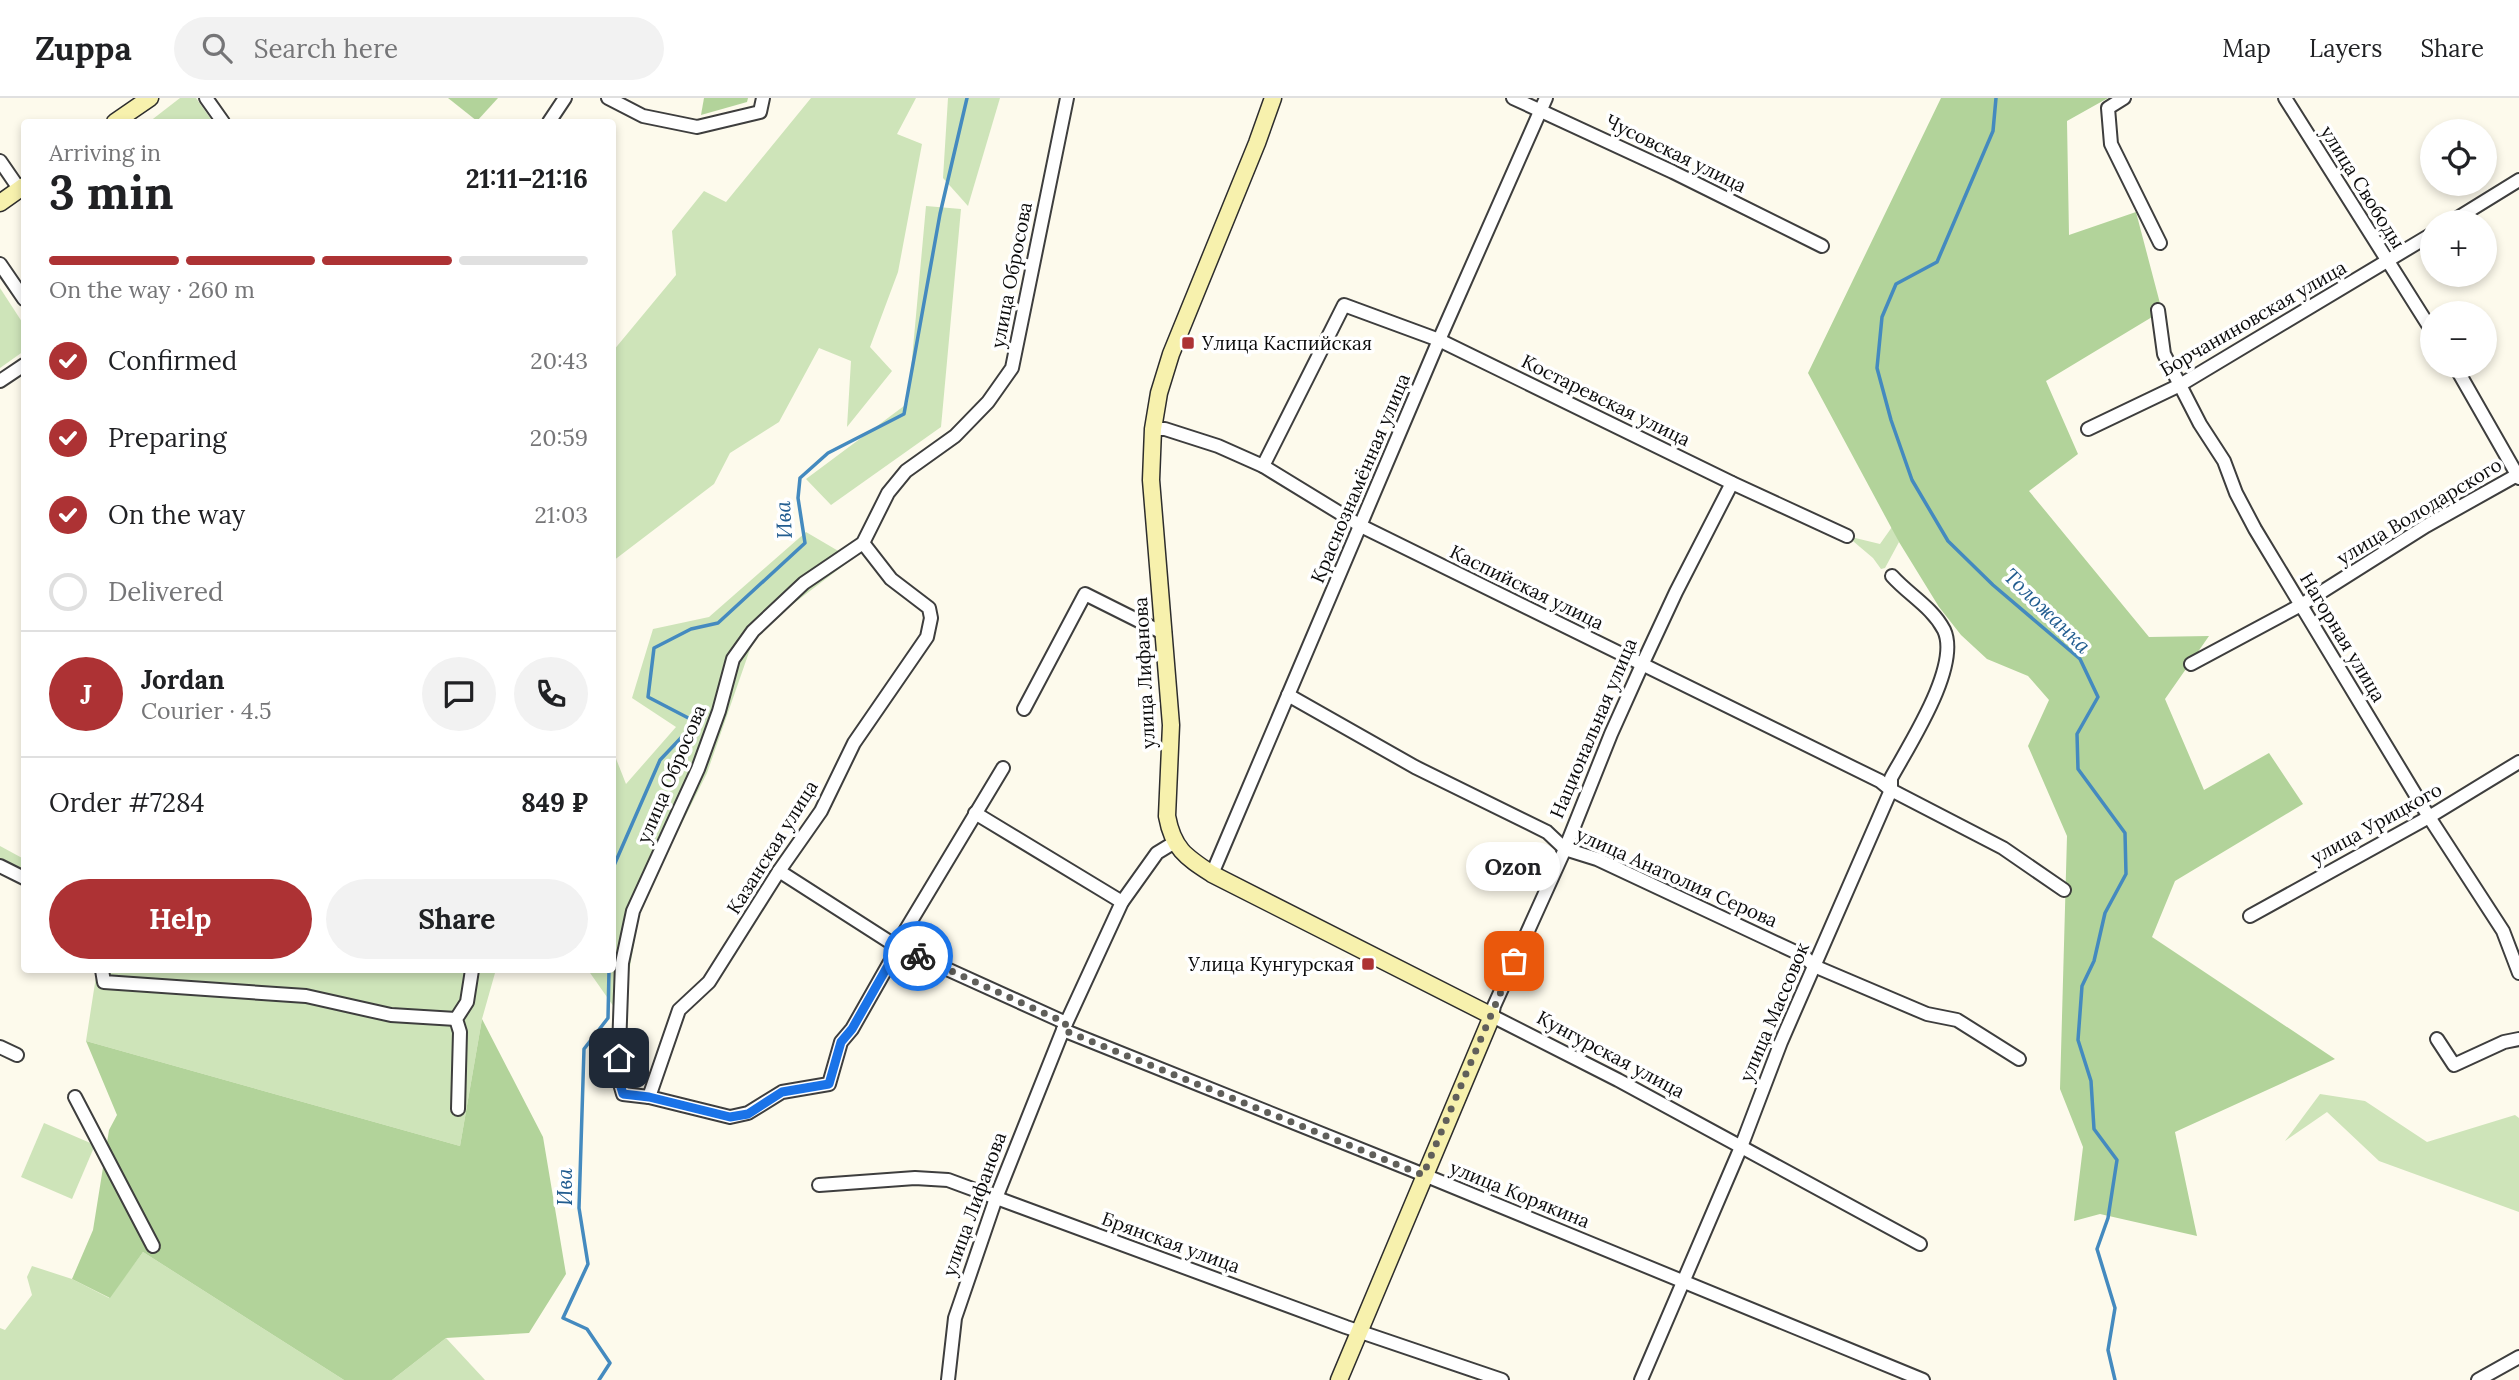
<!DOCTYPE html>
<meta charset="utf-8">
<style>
:root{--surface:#fff;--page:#f2f2f2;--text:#202124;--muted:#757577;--line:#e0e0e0;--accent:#ad3234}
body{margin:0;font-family:Lora,serif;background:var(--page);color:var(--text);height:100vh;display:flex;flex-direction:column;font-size:26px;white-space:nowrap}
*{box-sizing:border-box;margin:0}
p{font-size:23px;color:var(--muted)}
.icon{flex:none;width:38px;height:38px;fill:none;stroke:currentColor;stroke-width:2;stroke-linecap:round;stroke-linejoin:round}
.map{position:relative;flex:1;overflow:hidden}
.side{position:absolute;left:21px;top:21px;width:595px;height:854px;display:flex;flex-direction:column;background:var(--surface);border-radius:7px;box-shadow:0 4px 10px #0003}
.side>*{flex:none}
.tools{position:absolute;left:2420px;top:21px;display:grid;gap:14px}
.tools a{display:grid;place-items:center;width:77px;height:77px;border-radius:50%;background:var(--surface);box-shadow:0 4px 10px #0003;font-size:35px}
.pin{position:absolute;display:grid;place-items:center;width:60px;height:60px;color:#fff;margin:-30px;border-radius:14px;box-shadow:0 4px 10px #0006}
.courier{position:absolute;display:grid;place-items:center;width:70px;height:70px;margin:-35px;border:5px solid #1a73e8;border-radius:50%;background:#fff;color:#222;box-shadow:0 2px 9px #0007}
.bubble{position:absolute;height:49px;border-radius:24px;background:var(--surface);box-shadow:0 4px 10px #0003;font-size:23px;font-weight:700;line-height:49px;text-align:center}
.summary em{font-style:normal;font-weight:700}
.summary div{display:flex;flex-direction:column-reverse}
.summary{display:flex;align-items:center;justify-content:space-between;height:119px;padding:0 28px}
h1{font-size:46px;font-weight:700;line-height:52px}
.bar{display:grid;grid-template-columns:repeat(4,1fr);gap:10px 7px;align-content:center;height:84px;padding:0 28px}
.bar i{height:9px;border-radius:5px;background:var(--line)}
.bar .selected{background:var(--accent)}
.bar p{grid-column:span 4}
.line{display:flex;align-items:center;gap:18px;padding:0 28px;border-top:2px solid var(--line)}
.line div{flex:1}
.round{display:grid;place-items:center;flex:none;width:74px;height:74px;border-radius:37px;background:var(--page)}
ol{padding:0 28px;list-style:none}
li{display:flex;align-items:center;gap:21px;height:77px}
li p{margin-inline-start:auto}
li .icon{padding:7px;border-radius:50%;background:var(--accent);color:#fff;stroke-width:4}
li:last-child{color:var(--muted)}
li i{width:38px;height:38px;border:4px solid var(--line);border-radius:50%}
.action{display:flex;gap:14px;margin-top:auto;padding:14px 28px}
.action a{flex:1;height:80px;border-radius:42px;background:var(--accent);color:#fff;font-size:28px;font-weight:700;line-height:80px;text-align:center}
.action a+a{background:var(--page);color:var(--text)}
header{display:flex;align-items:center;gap:42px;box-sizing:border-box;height:98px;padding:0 35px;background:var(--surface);border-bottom:2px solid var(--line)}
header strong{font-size:33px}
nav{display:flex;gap:38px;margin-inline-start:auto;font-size:24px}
.search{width:490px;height:63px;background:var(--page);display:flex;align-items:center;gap:18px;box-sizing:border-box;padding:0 24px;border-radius:38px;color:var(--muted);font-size:26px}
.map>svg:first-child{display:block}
.green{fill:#cee4b9}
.forest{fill:#b2d39a}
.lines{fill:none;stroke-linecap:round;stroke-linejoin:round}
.stream{stroke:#448abf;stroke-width:3.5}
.street-casing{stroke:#3e3e3e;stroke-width:16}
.secondary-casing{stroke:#2d2d2d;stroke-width:19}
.street{stroke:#fff;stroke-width:12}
.secondary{stroke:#f7f1ad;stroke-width:16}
.done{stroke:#605f5a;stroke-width:7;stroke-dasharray:0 12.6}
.route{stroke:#1a73e8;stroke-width:9}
.poi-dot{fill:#ad3234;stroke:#fff;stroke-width:2.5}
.labels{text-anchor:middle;stroke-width:7;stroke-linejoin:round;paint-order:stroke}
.street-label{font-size:19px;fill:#0b0b0b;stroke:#fff}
.poi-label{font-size:19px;fill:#0b0b0b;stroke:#fff;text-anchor:start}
.water-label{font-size:21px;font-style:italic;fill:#225d90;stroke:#fff}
</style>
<header>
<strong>Zuppa</strong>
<div class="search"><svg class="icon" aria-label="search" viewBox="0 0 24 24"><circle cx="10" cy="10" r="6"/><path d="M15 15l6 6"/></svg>Search here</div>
<nav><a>Map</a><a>Layers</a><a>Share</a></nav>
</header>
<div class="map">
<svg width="2519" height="1282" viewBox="0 0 2519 1282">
<rect width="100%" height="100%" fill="#fdfaec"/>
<!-- green -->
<g class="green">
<path d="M180,0H196L213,24H149Z"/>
<path d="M811,0H916L897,36L922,46L898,174L870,249L892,273L847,329L851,263L819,250L779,324L730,355L714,386L613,463V253L676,177L672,133L704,93L726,104Z"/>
<path d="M948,0H1000L968,108L943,80Z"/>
<path d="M926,108L961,111L941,329L831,407L806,381L908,305Z"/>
<path d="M0,190L24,227V253L0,270Z"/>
<path d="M1892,429L1899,444L1885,470L1881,471L1873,460L1847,438L1880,446Z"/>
<path d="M806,434L852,461L756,534L707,675L641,807L621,919L588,872H612L613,653L626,686L676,629L632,600L653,531L709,519Z"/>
<path d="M0,748L24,761V775L0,761Z"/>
<path d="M97,872H502L495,875L482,921L460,1048L86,943Z"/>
<path d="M2320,996L2365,1003L2427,1044L2515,1017L2519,1020V1114L2379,1063L2327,1014L2285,1043Z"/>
<path d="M44,1025L95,1047L72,1101L21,1079Z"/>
<path d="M143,1154L344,1282H0V1230L5,1232L32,1197L27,1179L32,1168L72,1181L109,1200Z"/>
<path d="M446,1240L485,1282H392Z"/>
</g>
<!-- forest -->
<g class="forest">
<path d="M448,0H498L477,23Z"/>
<path d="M704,0H748L747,4L701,17Z"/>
<path d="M1941,0H2108L2067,23L2069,137L2136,114L2162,213L2046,283L2078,356L2029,393L2149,539L2209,538L2165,601L2204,692L2269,655L2303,706L2175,783L2152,839L2335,961L2175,1034L2197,1138L2100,1116L2074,1123L2083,1049L2060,991L2067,738L2028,648L2049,602L2028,578L1987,561L1961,537L1939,509L1899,444L1808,275Z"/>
<path d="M482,921L543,1039L566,1176L529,1235L446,1240L392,1282H344L143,1154L110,1200L72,1181L93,1132L109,1032L117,1017L86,943L460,1048Z"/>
</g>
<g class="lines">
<!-- stream -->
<g class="stream">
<path d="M1996,0L1993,33L1937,164L1896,186L1882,219L1877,270L1891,322L1912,382L1948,443L1993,487L2080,561L2098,599L2077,636L2078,671L2125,735L2126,776L2105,815L2094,863L2082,888L2078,942L2091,983L2094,1031L2117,1062L2108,1120L2097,1151L2115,1210L2108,1252L2115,1282"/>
<path d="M612,772L660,662L696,624L648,599L654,550L691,531L718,525L805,445L798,400L800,380L828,355L904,316L940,116L967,0"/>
<path d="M599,1282L610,1265L587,1231L563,1220L588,1166L579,1110L584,951L608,920L609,872"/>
</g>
<defs>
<g id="street">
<path d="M206,0L223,24"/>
<path d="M608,0L643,18L697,29L760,14L763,0"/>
<path d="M1513,0L1673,74L1822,148"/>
<path d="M2124,0L2108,10L2111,46L2160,145"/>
<path d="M2285,0L2432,233"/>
<path d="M549,24L565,0"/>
<path d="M0,63L20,92"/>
<path d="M2451,124L2519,82"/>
<path d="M0,166L24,201"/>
<path d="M2158,212L2164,256L2200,326L2224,363L2236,395L2255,431L2429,719L2503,833L2519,875"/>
<path d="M2455,268L2519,380"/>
<path d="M0,283L24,267"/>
<path d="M1153,331H1165L1218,348L1263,368L1361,428L1880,683L1891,692L2003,750L2064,792"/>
<path d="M2088,331L2180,287L2432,136"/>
<path d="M1263,368L1344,207L1439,242L1732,385L1847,438"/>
<path d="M1732,385L1676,494L1642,567L1611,636L1565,751L1494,908L1492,918L1618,982L1920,1146"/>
<path d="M2191,566L2301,507L2426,428L2519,376"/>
<path d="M1288,597L1415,669L1547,734L1565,751L1597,761L1804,858L1814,868L1927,916L1957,922L2019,961"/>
<path d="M1024,611L1085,496L1165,536"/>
<path d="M1003,670L896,848L894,857L852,931L841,944L829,986L782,994L748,1015L730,1019L649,999L623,996L618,979L622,865L633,813L698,671L719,613L733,561L753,533L804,485L863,445L888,395L906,373L955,338L988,304L1012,270L1067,0"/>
<path d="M975,715L1122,804"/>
<path d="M0,768L24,780"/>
<path d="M779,773L896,848L1066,925"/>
<path d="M1212,776L1439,242L1546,0"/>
<path d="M2250,818L2429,719L2519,664"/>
<path d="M102,872L104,884L306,898L391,917L456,921"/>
<path d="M1063,932L1412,1072L1923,1282"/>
<path d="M2437,941L2454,967L2504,944L2519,941"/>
<path d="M0,949L17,957"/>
<path d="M75,999L153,1148"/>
<path d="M649,999L679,912L709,884L779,773L821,713L854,645L927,539L931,520L929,510L891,481L863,445"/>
<path d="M458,1011L460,934L456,921L467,904L472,872"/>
<path d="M819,1087L915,1080L948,1082L1346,1229L1502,1282"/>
<path d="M948,1282L955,1220L996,1100L1063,932L1122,804L1157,755L1175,744"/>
<path d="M1641,1282L1741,1049L1781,944L1891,692V680C1909,647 1961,568 1944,532C1932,509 1909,497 1892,478"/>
<path d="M2478,1282L2519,1259"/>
</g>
<g id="secondary">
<path d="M1273,0L1257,45L1171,256L1159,295L1153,331L1151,382L1171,627L1167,718C1173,751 1186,759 1212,776L1492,918L1339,1282"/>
<path d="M115,24L150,0"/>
<path d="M0,105L24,88"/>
</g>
</defs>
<!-- street casing -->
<use href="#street" class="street-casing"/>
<!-- secondary casing -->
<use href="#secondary" class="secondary-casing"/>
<!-- street -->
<use href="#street" class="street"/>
<!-- secondary -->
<use href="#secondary" class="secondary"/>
</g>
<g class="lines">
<!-- done -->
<path class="done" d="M918,858L1066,925L1063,932L1423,1077L1514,863"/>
<!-- route -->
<path class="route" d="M619,960L618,979L623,996L649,999L730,1019L748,1016L782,994L829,986L841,944L852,931L894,857L896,848L918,858"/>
</g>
<!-- markers -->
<g class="poi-dot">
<rect x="1181" y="238" width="14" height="14" rx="3.5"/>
<rect x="1361" y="859" width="14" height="14" rx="3.5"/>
</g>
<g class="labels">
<!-- street labels -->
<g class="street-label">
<text transform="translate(1676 55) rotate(26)" y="7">Чусовская улица</text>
<text transform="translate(2363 89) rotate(58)" y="7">улица Свободы</text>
<text transform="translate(1011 177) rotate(-79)" y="7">улица Обросова</text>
<text transform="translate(2253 220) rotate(-30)" y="7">Борчаниновская улица</text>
<text transform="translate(1606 302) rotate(26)" y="7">Костаревская улица</text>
<text transform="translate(1360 380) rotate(-67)" y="7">Краснознамённая улица</text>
<text transform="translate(2419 413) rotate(-31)" y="7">улица Володарского</text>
<text transform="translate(1527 489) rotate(26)" y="7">Каспийская улица</text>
<text transform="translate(2343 539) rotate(59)" y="7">Нагорная улица</text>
<text transform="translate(1144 575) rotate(-93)" y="7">улица Лифанова</text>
<text transform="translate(1593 630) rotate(-67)" y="7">Национальная улица</text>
<text transform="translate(671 676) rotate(-67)" y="7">улица Обросова</text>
<text transform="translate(2376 725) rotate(-29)" y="7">улица Урицкого</text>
<text transform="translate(772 749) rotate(-58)" y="7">Казанская улица</text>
<text transform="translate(1677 779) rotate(24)" y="7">улица Анатолия Серова</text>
<text transform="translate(1774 914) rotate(-67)" y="7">улица Массовок</text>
<text transform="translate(1611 956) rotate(28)" y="7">Кунгурская улица</text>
<text transform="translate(1520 1096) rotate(22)" y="7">улица Корякина</text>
<text transform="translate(974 1106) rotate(-70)" y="7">улица Лифанова</text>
<text transform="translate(1171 1144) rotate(20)" y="7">Брянская улица</text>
</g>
<!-- poi labels -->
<g class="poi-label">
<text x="1202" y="252">Улица Каспийская</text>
<text x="1354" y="873" text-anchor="end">Улица Кунгурская</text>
</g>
<!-- water labels -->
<g class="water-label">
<text transform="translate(784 422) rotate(-93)" y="7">Ива</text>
<text transform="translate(2047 513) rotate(44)" y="7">Толожанка</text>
<text transform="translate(565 1089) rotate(-90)" y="7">Ива</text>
</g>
</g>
</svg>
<div class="tools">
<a><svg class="icon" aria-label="locate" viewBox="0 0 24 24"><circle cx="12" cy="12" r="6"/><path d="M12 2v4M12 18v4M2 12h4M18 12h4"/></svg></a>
<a>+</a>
<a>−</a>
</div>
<div class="pin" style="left:1514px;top:863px;background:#ea580c"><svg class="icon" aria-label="bag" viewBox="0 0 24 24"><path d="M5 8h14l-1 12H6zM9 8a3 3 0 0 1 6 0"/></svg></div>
<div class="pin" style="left:619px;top:960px;background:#1f2937"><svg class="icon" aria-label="home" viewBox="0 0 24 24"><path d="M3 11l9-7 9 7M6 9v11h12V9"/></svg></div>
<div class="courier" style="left:918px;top:858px"><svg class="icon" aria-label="bike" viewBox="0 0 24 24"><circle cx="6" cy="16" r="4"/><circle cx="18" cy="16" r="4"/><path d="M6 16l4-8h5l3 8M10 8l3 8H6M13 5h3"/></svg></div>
<div class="bubble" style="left:1466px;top:744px;width:94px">Ozon</div>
<section class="side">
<div class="summary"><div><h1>3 min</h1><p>Arriving in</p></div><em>21:11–21:16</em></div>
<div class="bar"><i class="selected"></i><i class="selected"></i><i class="selected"></i><i></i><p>On the way · 260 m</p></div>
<ol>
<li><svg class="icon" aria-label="check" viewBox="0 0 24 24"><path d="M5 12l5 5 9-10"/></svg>Confirmed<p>20:43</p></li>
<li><svg class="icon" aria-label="check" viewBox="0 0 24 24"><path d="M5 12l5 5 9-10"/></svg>Preparing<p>20:59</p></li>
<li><svg class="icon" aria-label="check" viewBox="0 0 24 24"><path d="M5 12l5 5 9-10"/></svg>On the way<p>21:03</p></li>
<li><i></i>Delivered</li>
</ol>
<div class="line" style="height:126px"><b class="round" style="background:var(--accent);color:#fff">J</b><div><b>Jordan</b><p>Courier · 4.5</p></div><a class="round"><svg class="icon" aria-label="chat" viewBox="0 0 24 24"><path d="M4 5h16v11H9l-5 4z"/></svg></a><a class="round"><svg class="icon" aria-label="phone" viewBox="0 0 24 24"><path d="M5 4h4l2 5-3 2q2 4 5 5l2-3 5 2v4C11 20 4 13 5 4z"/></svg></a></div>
<div class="line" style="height:91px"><div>Order #7284</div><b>849 ₽</b></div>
<div class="action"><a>Help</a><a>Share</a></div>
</section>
</div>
